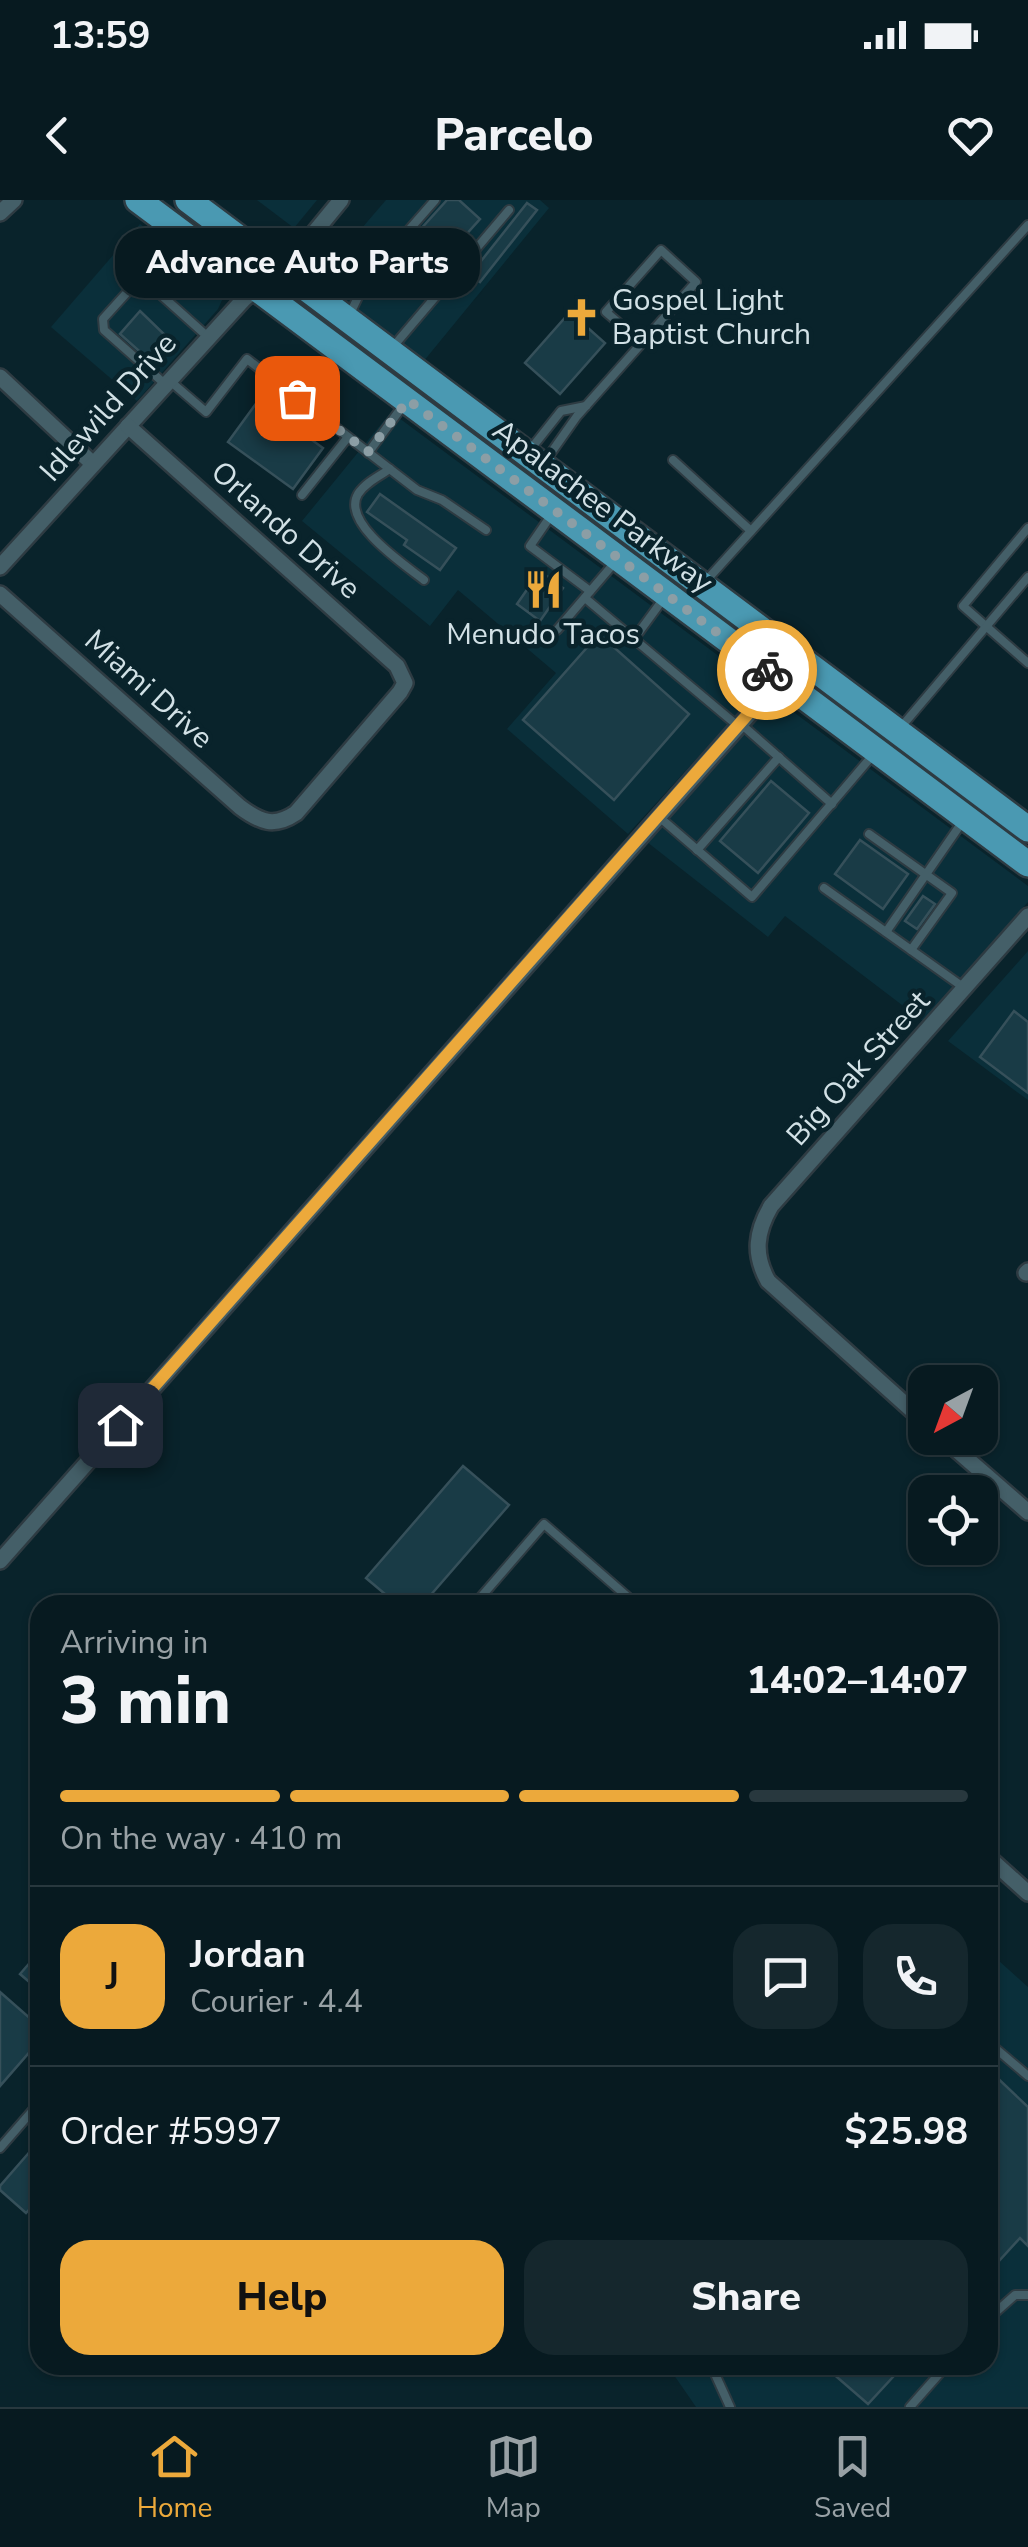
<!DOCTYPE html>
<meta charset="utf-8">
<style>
:root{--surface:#071a20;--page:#15272d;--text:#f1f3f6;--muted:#98a1a5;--line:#28383e;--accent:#eca93b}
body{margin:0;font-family:"Nunito Sans",sans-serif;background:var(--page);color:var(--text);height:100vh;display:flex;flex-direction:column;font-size:38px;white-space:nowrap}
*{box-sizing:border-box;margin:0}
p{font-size:32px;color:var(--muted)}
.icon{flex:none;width:55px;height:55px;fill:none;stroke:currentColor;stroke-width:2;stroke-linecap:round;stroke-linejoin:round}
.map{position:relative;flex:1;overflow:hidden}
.panel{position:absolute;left:30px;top:1395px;width:968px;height:780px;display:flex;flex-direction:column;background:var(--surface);border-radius:30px;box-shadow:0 2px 8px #0004,0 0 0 2px var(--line)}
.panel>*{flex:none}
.needle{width:65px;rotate:221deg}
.tools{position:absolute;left:908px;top:1165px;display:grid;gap:20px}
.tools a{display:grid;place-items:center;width:90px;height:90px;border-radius:20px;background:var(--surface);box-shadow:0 2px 8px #0004,0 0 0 2px var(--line);font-size:50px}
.pin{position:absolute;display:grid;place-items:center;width:85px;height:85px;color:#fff;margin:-42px;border-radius:20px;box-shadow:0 5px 15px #0006}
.courier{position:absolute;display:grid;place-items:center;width:100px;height:100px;margin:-50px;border:8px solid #eca93b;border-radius:50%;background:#fff;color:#222;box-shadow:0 2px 12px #0007}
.bubble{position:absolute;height:70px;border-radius:30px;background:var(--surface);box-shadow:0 2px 8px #0004,0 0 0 2px var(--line);font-size:32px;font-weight:800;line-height:70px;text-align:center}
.headline em{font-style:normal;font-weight:800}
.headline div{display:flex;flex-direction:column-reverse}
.headline{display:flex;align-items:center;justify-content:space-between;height:170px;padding:0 30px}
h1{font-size:65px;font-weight:800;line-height:75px}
.bar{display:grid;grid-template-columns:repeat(4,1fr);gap:15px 10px;align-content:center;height:120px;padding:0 30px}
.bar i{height:12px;border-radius:8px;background:var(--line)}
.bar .on{background:var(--accent)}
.bar p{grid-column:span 4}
.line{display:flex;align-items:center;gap:25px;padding:0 30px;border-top:2px solid var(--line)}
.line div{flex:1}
.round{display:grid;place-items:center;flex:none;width:105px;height:105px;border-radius:30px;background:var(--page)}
.button{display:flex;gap:20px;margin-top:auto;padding:20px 30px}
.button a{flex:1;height:115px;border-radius:30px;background:var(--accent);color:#111;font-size:40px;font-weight:800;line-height:115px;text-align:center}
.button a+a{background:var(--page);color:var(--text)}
.status{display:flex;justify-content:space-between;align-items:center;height:70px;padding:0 50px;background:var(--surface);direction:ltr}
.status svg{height:28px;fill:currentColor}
header{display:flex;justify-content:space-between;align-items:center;height:130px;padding:0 30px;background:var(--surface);font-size:45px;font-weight:800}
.menu{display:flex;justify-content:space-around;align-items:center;height:140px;border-top:2px solid var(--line);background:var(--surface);font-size:28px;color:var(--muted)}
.menu a{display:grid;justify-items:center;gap:5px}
.menu .on{color:var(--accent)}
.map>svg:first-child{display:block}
.built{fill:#0a2f3a}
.building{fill:#193b46;stroke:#36505a;stroke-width:2.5}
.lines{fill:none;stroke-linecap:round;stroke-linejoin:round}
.service-casing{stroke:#2e3b42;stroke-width:12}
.minor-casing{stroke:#2e3b42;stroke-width:20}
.primary-casing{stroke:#2e3b42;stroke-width:30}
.service{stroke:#445f68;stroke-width:8}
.minor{stroke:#445f68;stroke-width:15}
.primary{stroke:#4a99b2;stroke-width:25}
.done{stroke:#8c9ea5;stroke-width:10;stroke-dasharray:0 18}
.route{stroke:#eca93b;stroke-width:12}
.labels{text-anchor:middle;stroke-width:9;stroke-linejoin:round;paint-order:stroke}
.poi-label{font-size:30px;fill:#d2e1e6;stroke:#09232b;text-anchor:start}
.street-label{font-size:30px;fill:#d2e1e6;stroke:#09232b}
</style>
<div class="status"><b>13:59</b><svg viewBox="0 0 49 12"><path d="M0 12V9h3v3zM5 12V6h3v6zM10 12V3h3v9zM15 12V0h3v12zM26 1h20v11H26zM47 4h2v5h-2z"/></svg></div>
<header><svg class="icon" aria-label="back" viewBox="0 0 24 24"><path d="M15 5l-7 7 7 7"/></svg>Parcelo<svg class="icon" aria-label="heart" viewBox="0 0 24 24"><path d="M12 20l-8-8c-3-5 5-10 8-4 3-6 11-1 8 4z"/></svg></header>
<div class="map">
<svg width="1028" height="2207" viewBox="0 0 1028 2207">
<rect width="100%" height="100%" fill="#09232b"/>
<!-- built -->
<g class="built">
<path d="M257,0H317L294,28Z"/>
<path d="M386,0H540L549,8L423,162L319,85L318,79Z"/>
<path d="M140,24L227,89L218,109L137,201L51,127Z"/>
<path d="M391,212L755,483L751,499L628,634L507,529L556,473L458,390L430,426L302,321Z"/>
<path d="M780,502L1028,686V702L923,821L785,716L768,737L647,642L733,542L768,509Z"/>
<path d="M1028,751V900L948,841Z"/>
<path d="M988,1751L1028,1787V2207H696L667,2165H988Z"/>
</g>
<!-- building -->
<g class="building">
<path d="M447,0H459L480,19L409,98L381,73Z"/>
<path d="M527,3L537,10L480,82L470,75Z"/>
<path d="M140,111L167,137L147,158L120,134Z"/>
<path d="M570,112L605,143L560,194L525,163Z"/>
<path d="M258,201L323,248L293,289L228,242Z"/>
<path d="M380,294L456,348L440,370L404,345L407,340L367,312Z"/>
<path d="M540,371L563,388L540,421L517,404Z"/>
<path d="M599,434L689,514L614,600L523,520Z"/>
<path d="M771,581L809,613L758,673L720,641Z"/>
<path d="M860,640L908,674L883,709L835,674Z"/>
<path d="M923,696L935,704L917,729L905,721Z"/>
<path d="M1014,811L1028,822V893L980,857Z"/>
<path d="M463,1266L509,1305L422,1405H398L366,1378Z"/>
<path d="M40,1751V1791L20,1774Z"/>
<path d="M0,1792L40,1827V1840L0,1886Z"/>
<path d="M988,1869L1028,1907V2046L1020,2038L988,2073Z"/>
<path d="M40,1940V1998L26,2013L0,1990V1986Z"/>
<path d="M823,2165H904L868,2204Z"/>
</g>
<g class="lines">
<defs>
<g id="service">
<path d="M349,116L367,78L435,0"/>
<path d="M392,148L509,10"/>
<path d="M170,181L206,212L247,159L417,290L442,300L486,330"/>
<path d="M166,185L104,130L103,119L141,77L208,137"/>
<path d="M530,250L561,211L586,206"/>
<path d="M368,253L405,203"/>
<path d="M546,260L577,216L696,82L661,50L606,112L642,143"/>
<path d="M673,260L751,331"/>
<path d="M390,269C379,276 365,283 358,294C341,323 405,365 424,380"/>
<path d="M302,295L348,237"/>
<path d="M552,314L530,346L590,391"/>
<path d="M1028,328L963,406L1028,463"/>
<path d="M705,382L1028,25"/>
<path d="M585,398L738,526"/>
<path d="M557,430L616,361"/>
<path d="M634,439L664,398"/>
<path d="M741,524L832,604"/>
<path d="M902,526L1028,377"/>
<path d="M658,616L752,697L872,556"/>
<path d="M869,634L952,693L911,750"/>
<path d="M697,650L779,557"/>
<path d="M824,688L963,787"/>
<path d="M886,732L963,621"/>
<path d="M474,1405L544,1324L637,1405"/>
<path d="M988,1842L1028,1876"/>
<path d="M0,1948L40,1902"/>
<path d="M988,2119L1015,2095H1028"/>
<path d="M711,2165L730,2207"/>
<path d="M910,2207L947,2165"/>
</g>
<g id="minor">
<path d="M0,13L14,0"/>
<path d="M0,177L93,264"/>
<path d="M0,367L244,99L295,56L341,0"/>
<path d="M0,394L240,607C260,622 274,628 296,613L400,492L405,483L397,466L128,226"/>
<path d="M1026,1073L1028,1071"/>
<path d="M925,1222L768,1081C753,1054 756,1032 771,1006L1028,716"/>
<path d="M943,1238L1028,1312"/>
<path d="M0,1361L799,458"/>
<path d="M988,1657L1028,1693"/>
</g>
<g id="primary">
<path d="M138,0L1028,664"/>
<path d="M188,0L1028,629"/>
</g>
</defs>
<!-- service casing -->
<use href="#service" class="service-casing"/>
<!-- minor casing -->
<use href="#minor" class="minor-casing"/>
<!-- primary casing -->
<use href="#primary" class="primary-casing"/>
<!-- service -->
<use href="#service" class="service"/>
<!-- minor -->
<use href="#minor" class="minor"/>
<!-- primary -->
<use href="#primary" class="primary"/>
</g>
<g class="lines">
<!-- done -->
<path class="done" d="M297,198L368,252L408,200L767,470"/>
<!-- route -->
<path class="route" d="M120,1225L779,479L767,470"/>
</g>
<!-- icons -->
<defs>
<symbol id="church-bare" viewBox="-9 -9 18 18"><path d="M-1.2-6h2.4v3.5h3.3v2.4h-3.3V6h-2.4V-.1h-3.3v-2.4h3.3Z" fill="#eca93b" stroke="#09232b" stroke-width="2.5" paint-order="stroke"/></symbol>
<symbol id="restaurant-bare" viewBox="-9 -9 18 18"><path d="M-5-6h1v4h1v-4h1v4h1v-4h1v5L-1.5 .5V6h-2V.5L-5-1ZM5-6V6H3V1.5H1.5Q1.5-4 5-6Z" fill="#eca93b" stroke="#09232b" stroke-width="2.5" paint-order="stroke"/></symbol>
</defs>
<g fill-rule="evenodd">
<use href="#church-bare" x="554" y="90" width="55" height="55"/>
<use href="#restaurant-bare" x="516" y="362" width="55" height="55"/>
</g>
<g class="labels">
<!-- poi labels -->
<g class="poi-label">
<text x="612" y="110">Gospel Light<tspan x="612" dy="34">Baptist Church</tspan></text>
<text x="543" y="444" text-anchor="middle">Menudo Tacos</text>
</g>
<!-- street labels -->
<g class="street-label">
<text transform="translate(108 207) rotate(-48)" y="10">Idlewild Drive</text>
<text transform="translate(603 306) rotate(37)" y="10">Apalachee Parkway</text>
<text transform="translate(286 330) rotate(42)" y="10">Orlando Drive</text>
<text transform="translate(149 489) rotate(42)" y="10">Miami Drive</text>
<text transform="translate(858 868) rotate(-48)" y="10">Big Oak Street</text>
</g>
</g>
</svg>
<div class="tools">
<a><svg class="needle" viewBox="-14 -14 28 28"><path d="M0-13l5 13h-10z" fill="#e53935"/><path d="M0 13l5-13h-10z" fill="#98a1a5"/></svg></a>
<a><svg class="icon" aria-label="locate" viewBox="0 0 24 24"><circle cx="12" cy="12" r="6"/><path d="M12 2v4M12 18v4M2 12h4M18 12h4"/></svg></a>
</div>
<div class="pin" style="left:297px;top:198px;background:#ea580c"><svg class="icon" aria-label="bag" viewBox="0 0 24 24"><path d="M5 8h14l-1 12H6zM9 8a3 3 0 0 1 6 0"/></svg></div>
<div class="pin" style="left:120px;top:1225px;background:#1f2937"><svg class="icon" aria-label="home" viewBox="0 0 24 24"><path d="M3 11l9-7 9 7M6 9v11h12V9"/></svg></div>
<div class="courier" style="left:767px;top:470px"><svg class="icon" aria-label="bike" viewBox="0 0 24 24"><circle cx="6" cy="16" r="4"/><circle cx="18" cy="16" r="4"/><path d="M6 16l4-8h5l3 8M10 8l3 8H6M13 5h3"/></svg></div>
<div class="bubble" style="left:115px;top:28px;width:365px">Advance Auto Parts</div>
<section class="panel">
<div class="headline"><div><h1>3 min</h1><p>Arriving in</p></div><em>14:02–14:07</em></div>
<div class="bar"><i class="on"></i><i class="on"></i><i class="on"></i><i></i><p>On the way · 410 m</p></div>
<div class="line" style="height:180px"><b class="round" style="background:var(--accent);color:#111">J</b><div><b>Jordan</b><p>Courier · 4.4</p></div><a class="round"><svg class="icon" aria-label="chat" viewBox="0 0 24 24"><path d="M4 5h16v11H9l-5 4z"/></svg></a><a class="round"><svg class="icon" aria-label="phone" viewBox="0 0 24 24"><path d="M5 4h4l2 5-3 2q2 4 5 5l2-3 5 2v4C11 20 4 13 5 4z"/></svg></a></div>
<div class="line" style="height:130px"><div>Order #5997</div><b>$25.98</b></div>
<div class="button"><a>Help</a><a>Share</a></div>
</section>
</div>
<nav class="menu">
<a class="on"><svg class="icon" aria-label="home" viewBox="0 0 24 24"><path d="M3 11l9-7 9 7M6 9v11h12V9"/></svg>Home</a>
<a><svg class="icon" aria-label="map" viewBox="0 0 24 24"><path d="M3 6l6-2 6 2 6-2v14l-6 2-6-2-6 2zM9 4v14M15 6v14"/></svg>Map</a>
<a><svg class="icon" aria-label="saved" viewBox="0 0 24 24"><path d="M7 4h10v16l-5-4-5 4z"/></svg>Saved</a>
</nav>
